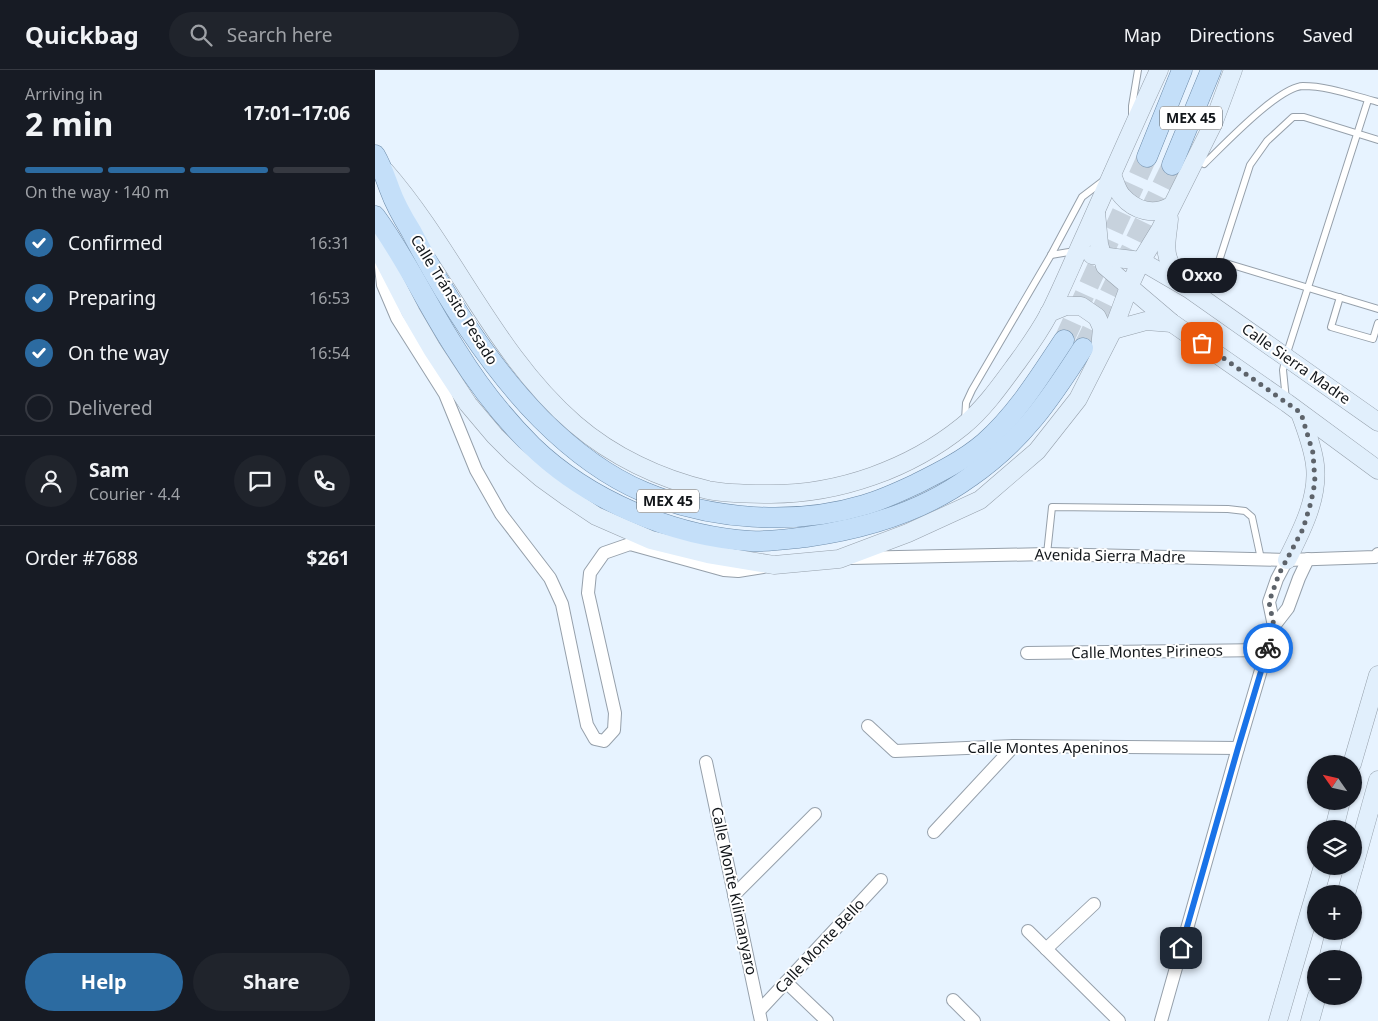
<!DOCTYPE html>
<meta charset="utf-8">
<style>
:root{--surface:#171b24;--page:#20242c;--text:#f1f3f6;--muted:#9ea1a6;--line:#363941;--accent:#2c6ba1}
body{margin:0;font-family:"Noto Sans",sans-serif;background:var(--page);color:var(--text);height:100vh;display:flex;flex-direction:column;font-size:19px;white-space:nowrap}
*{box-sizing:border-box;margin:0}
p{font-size:16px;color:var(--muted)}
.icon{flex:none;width:28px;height:28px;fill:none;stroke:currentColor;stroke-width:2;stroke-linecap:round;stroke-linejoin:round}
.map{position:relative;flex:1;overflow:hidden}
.details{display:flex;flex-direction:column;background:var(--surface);width:375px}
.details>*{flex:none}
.needle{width:32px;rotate:304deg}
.buttons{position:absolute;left:932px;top:685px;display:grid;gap:10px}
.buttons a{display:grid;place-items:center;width:55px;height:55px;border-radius:50%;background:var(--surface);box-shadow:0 1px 4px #0004;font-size:25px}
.pin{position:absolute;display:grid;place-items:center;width:42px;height:42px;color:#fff;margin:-21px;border-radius:10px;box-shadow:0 2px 8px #0006}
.courier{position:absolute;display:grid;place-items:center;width:50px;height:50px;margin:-25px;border:4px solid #1a73e8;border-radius:50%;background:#fff;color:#222;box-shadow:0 1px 6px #0007}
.bubble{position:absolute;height:35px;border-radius:18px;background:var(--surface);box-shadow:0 1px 4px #0004;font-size:16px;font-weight:700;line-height:35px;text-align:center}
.headline em{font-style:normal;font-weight:700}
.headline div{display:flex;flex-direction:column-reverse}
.headline{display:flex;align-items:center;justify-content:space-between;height:85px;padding:0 25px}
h1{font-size:32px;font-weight:700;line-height:38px}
.bar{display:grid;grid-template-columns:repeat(4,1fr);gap:8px 5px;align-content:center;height:60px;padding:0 25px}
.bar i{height:6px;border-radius:4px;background:var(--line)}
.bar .current{background:var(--accent)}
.bar p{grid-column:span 4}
.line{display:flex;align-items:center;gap:12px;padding:0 25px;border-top:1px solid var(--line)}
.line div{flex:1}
.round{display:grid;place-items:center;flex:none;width:52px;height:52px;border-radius:26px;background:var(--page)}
ol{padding:0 25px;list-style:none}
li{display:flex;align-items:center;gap:15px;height:55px}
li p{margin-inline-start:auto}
li .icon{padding:5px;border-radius:50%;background:var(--accent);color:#fff;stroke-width:4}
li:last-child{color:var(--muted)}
li i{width:28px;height:28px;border:2px solid var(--line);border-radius:50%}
.action{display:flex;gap:10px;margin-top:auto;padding:10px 25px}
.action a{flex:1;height:58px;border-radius:30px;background:var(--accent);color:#fff;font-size:20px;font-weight:700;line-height:58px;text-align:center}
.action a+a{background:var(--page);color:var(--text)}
header{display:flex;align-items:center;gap:30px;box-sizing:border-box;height:70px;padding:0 25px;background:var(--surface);border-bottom:1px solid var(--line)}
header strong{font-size:24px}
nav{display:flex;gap:28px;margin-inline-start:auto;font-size:18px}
.search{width:350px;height:45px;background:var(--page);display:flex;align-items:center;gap:12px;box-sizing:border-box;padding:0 18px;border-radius:28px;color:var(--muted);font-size:19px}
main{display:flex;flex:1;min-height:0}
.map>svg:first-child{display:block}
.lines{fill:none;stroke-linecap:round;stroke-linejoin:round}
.primary-tunnel{stroke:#c7d2dd;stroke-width:20;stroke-dasharray:20 10;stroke-linecap:butt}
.lane-casing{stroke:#96a0ab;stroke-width:8}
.street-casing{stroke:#96a0ab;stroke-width:14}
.secondary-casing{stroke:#96a0ab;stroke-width:19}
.primary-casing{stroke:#6c8aa8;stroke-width:21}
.lane{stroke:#fff;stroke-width:6}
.street{stroke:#fff;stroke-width:12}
.secondary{stroke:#e1effc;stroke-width:18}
.primary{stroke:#c4dff9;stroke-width:20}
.done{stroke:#5d636a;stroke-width:5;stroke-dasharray:0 9}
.route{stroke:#1a73e8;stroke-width:6}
.labels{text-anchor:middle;stroke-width:4;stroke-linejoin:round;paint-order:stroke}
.shield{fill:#fff;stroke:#595c5f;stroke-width:1}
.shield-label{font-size:14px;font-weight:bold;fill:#12161a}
.street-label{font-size:15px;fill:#12161a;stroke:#fff}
</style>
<header>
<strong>Quickbag</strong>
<div class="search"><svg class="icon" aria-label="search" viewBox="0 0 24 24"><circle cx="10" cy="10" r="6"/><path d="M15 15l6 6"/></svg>Search here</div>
<nav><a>Map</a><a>Directions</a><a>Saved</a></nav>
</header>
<main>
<section class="details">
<div class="headline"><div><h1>2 min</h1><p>Arriving in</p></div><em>17:01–17:06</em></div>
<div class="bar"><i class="current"></i><i class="current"></i><i class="current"></i><i></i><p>On the way · 140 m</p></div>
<ol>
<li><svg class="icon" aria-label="check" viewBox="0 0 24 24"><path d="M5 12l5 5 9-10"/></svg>Confirmed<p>16:31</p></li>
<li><svg class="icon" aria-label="check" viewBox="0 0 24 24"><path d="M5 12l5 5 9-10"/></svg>Preparing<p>16:53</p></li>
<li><svg class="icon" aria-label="check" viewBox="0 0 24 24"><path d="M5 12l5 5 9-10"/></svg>On the way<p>16:54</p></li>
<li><i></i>Delivered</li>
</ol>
<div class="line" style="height:90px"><a class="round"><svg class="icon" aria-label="person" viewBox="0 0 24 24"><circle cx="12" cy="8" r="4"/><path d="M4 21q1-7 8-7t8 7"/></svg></a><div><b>Sam</b><p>Courier · 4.4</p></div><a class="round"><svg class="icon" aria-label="chat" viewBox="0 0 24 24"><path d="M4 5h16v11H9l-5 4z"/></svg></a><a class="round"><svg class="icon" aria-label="phone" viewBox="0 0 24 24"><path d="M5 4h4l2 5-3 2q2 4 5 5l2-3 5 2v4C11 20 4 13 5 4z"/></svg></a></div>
<div class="line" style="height:65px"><div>Order #7688</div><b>$261</b></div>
<div class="action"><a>Help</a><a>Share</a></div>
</section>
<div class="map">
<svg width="1003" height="951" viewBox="0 0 1003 951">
<rect width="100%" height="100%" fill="#e7f3ff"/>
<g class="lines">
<!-- primary-tunnel -->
<g class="primary-tunnel">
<path d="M689,270L772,87"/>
<path d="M708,278L797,95"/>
</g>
<defs>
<g id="lane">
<path d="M757,46V36L763,0"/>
<path d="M1003,70L929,47H918L892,71L875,95L844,191L1003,239"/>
<path d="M829,94C848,76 903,17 928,16C953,16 979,26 1003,32"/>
<path d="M676,185L700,181"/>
<path d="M965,227L956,257L998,269L1003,253"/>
<path d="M911,330L908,300L911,286L993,30"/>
<path d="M590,350L591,333L597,320L676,185L707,127L728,111"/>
<path d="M672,484L677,437L853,439L870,441L877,447L886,489"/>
</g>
<g id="street">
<path d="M5,188L8,215L22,248L70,324L101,400L126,444L175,508L187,534L212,655L220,669L229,671L239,660L240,643L213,523L215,503L229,483L255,474L349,500L363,501L388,497"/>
<path d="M476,488L672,484L912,490L1000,487L1003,484"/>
<path d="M899,556L894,532L902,509L912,490"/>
<path d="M652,583L892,580"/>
<path d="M493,656L520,681L639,676L863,678"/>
<path d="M331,692L386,951"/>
<path d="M559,762L639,676"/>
<path d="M359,825L440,744"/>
<path d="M653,861L744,951"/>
<path d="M671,879L719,834"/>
<path d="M411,912L452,951"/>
<path d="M578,930L599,951"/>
<path d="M384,941L506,810"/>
<path d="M786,951L863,678L899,556L913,538L924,508L933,489"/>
</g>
<g id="secondary">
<path d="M10,101C79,180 120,285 200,354C237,386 285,409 333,420C353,424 375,424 396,424C464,424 535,399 588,356C610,338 627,313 644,290C655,275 666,259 675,242C688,216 699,189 711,163C735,109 759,54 784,0"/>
<path d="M737,105C740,111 742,121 747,126C760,141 779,146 796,136"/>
<path d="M721,142L724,174L730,196L797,253L912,333L1003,400"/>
<path d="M794,149C793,163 788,180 795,193C798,200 805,206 810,212"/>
<path d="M0,167L4,181L36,243L57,279L93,334L120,366L138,384L166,408L191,426L221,446L276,470L333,484L399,495L464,489L533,463L605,430L662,381L703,329L738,260L754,217L766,191L785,160L838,54L858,0"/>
<path d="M717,185L766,191L814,219L1003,352"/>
<path d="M674,243L691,236H706L722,247L727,258L725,279"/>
<path d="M738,260L771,251L797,253"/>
<path d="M912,490C926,462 944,428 940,395C938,377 931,360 925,343"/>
<path d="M977,694L1003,605"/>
<path d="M959,759L966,731"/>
<path d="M979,796L1003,710"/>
<path d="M971,824L979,796"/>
<path d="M953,889L960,861"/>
<path d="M903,951L948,796"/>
<path d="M935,951L942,926"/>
</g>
<g id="primary">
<path d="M0,85C7,97 10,107 15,120C20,134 28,148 36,161C71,228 113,295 166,349C195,378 231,406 269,422C336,450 419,456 489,435C507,430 524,422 541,414C565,402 589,390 609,373C642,344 665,306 689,270"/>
<path d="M772,87L807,0"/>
<path d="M797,95L836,0"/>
<path d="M0,146C31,188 53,237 82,281C103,315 128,347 157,376C213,430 297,466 375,471C393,472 412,469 431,467C489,459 547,442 595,407C647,371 674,331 708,278"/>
</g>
</defs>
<!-- lane casing -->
<use href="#lane" class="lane-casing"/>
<!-- street casing -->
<use href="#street" class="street-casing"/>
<!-- secondary casing -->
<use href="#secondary" class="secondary-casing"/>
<!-- primary casing -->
<use href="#primary" class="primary-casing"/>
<!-- lane -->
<use href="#lane" class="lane"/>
<!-- street -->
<use href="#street" class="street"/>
<!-- secondary -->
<use href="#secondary" class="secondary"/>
<!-- primary -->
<use href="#primary" class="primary"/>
</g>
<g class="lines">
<!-- done -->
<path class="done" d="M827,273L926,343L938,383L940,412L936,432L928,459L904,504L894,532L899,556L893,578"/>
<!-- route -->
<path class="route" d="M806,878L863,678L893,578"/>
</g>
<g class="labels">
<!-- shield labels -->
<g class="shield">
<rect x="785" y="36.5" width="62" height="23" rx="4"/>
<rect x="262" y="419.5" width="62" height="23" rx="4"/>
</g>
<g class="shield-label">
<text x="816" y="53">MEX 45</text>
<text x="293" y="436">MEX 45</text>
</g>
<!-- street labels -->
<g class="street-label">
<text transform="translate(79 230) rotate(58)" y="5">Calle Tránsito Pesado</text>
<text transform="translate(921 294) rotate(35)" y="5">Calle Sierra Madre</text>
<text transform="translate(735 486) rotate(1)" y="5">Avenida Sierra Madre</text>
<text transform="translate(772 582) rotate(-1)" y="5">Calle Montes Pirineos</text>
<text x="673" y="683">Calle Montes Apeninos</text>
<text transform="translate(359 821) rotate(78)" y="5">Calle Monte Kilimanyaro</text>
<text transform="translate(445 876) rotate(-47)" y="5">Calle Monte Bello</text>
</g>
</g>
</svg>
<div class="buttons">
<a><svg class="needle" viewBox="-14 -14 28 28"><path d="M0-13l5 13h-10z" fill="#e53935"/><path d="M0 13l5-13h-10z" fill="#9ea1a6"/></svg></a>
<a><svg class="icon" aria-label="layers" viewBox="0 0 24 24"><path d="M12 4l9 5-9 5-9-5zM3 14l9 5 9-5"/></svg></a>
<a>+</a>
<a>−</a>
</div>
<div class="pin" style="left:827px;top:273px;background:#ea580c"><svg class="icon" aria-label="bag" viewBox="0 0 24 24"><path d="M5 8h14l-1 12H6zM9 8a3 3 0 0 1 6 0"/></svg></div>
<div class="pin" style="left:806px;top:878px;background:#1f2937"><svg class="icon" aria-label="home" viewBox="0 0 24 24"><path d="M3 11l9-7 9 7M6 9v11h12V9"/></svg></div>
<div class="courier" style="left:893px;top:578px"><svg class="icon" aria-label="bike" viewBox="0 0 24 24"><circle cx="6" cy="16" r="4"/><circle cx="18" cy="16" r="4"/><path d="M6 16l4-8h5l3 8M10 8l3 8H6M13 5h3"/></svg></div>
<div class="bubble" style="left:792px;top:188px;width:70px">Oxxo</div>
</div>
</main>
